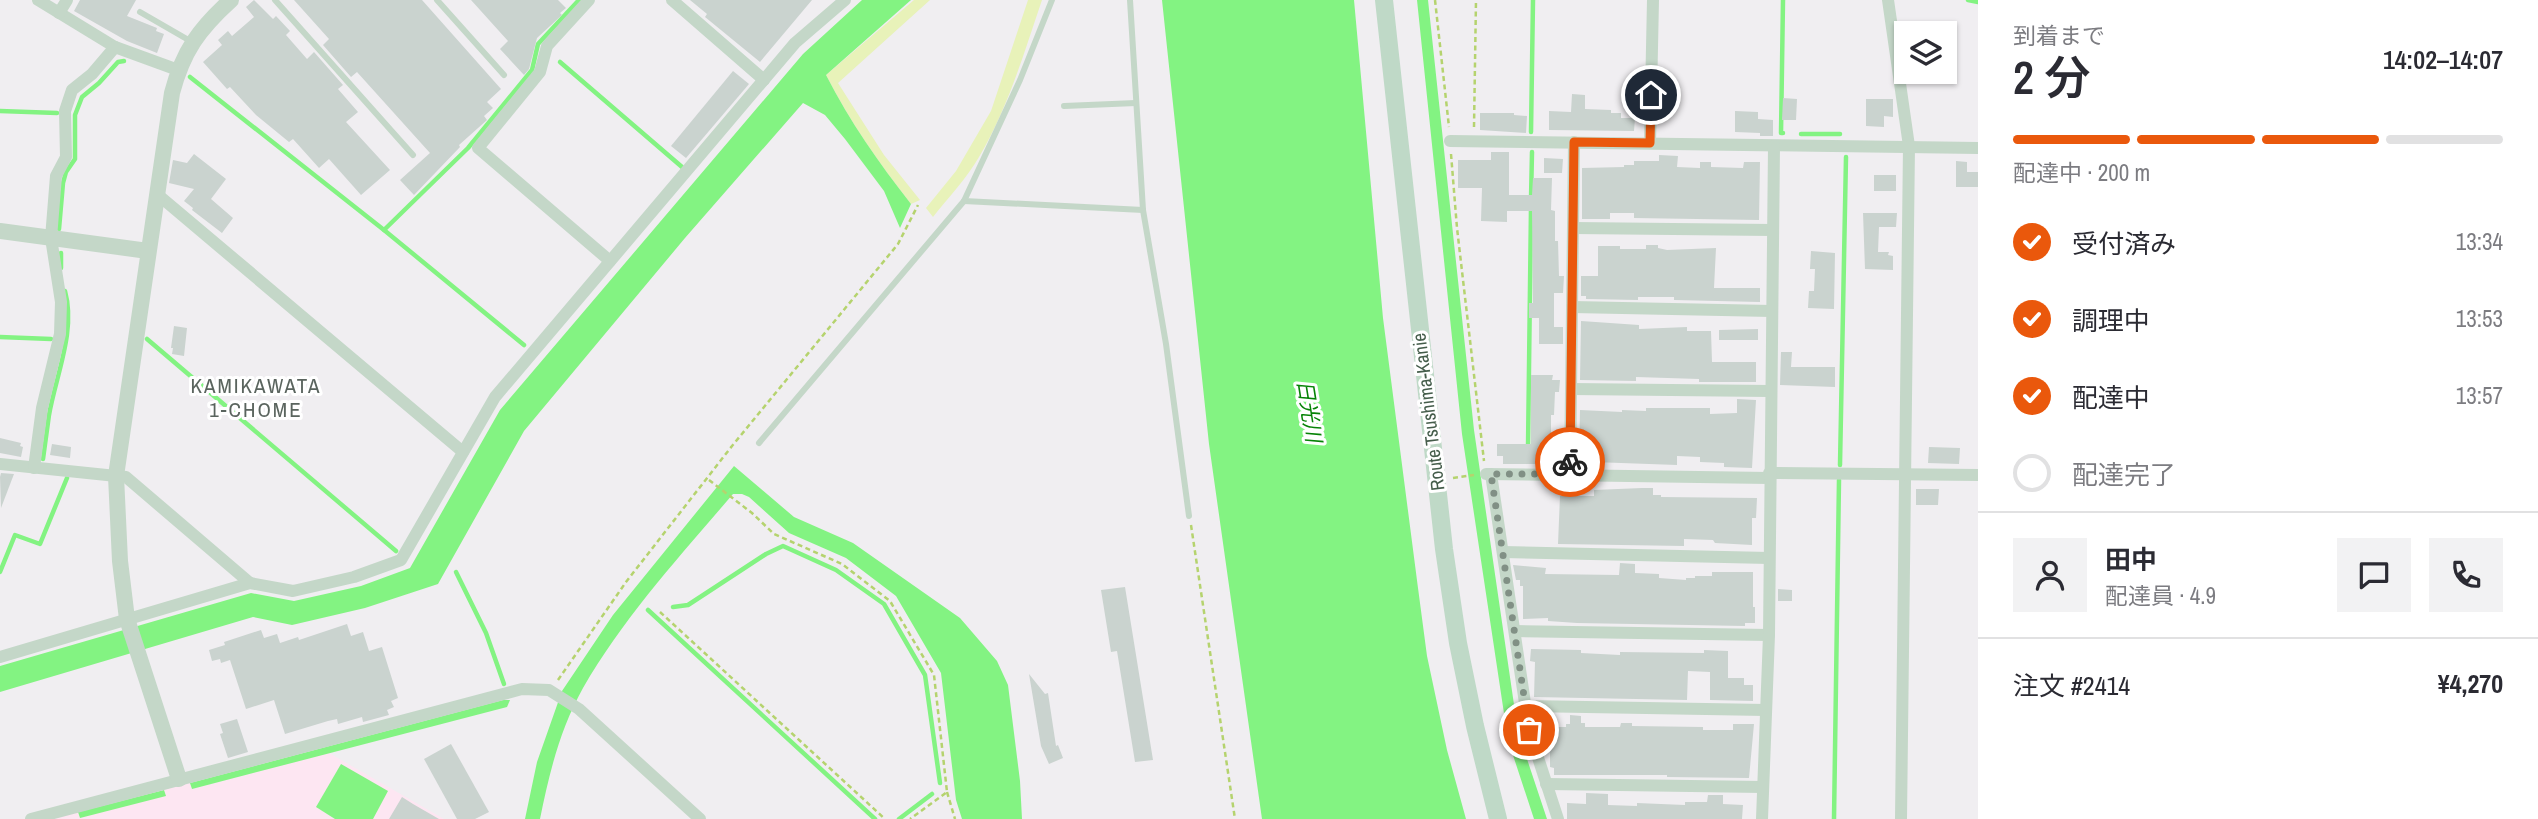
<!DOCTYPE html>
<html lang="ja">
<meta charset="utf-8">
<style>
:root{--surface:#fff;--page:#f2f2f3;--text:#2b2b33;--muted:#7c7c81;--line:#e1e1e2;--accent:#ea580c}
body{margin:0;font-family:"Archivo Narrow","Noto Sans JP",sans-serif;background:var(--page);color:var(--text);height:100vh;display:flex;flex-direction:column;font-size:26px;white-space:nowrap}
*{box-sizing:border-box;margin:0}
p{font-size:23px;color:var(--muted)}
.icon{flex:none;width:38px;height:38px;fill:none;stroke:currentColor;stroke-width:2;stroke-linecap:round;stroke-linejoin:round}
.map{position:relative;flex:1;overflow:hidden}
.sheet{display:flex;flex-direction:column;background:var(--surface);width:560px}
.sheet>*{flex:none}
.fabs{position:absolute;left:1894px;top:21px;display:grid;gap:14px}
.fabs a{display:grid;place-items:center;width:63px;height:63px;border-radius:0px;background:var(--surface);box-shadow:0 2px 5px #0004;font-size:35px}
.pin{position:absolute;display:grid;place-items:center;width:60px;height:60px;color:#fff;margin:-30px;border:4px solid #fff;border-radius:50%;box-shadow:0 2px 7px #0007}
.courier{position:absolute;display:grid;place-items:center;width:70px;height:70px;margin:-35px;border:5px solid #ea580c;border-radius:50%;background:#fff;color:#222;box-shadow:0 2px 9px #0007}
.summary em{font-style:normal;font-weight:600}
.summary div{display:flex;flex-direction:column-reverse}
.summary{display:flex;align-items:center;justify-content:space-between;height:119px;padding:0 35px}
h1{font-size:46px;font-weight:600;line-height:52px}
.bar{display:grid;grid-template-columns:repeat(4,1fr);gap:10px 7px;align-content:center;height:84px;padding:0 35px}
.bar i{height:9px;border-radius:5px;background:var(--line)}
.bar .current{background:var(--accent)}
.bar p{grid-column:span 4}
.line{display:flex;align-items:center;gap:18px;padding:0 35px;border-top:2px solid var(--line)}
.line div{flex:1}
.round{display:grid;place-items:center;flex:none;width:74px;height:74px;border-radius:0px;background:var(--page)}
ol{padding:0 35px;list-style:none}
li{display:flex;align-items:center;gap:21px;height:77px}
li p{margin-inline-start:auto}
li .icon{padding:7px;border-radius:50%;background:var(--accent);color:#fff;stroke-width:4}
li:last-child{color:var(--muted)}
li i{width:38px;height:38px;border:4px solid var(--line);border-radius:50%}
main{display:flex;flex:1;min-height:0}
.map>svg:first-child{display:block}
.commercial{fill:#fde6f2}
.green{fill:#e8f2b9}
.water{fill:#83f382}
.lines{fill:none;stroke-linecap:round;stroke-linejoin:round}
.stream{stroke:#83f382;stroke-width:4.5}
.building{fill:#cad3cf}
.path{stroke:#b5d36e;stroke-width:2.5;stroke-dasharray:5 3.5;stroke-linecap:butt}
.service{stroke:#c4d7c8;stroke-width:6}
.minor{stroke:#c4d7c8;stroke-width:12}
.tertiary{stroke:#c4d7c8;stroke-width:16}
.secondary{stroke:#bfd9c7;stroke-width:18}
.done{stroke:#819085;stroke-width:7;stroke-dasharray:0 12.6}
.route{stroke:#ea580c;stroke-width:9}
.labels{text-anchor:middle;stroke-width:6;stroke-linejoin:round;paint-order:stroke}
.street-label{font-size:19px;fill:#455d4b;stroke:#fff}
.neighbourhood-label{font-size:21px;letter-spacing:2px;fill:#5a645e;stroke:#fff}
.water-label{font-size:21px;font-style:italic;fill:#068306;stroke:#fff}
</style>
<main>
<div class="map">
<svg width="1978" height="819" viewBox="0 0 1978 819">
<rect width="100%" height="100%" fill="#f0eef1"/>
<!-- commercial -->
<path class="commercial" d="M329,753L444,819H51L190,783L193,789Z"/>
<!-- green -->
<g class="green">
<path d="M914,0H930L838,83L884,155L920,200L911,204C879,163 850,122 826,75Z"/>
<path d="M1028,0H1042C1024,53 1008,108 979,157C967,178 948,198 933,217L926,208L956,171L991,111Z"/>
</g>
<!-- water -->
<g class="water">
<path d="M862,0H911L826,75C850,122 879,163 911,204L900,228L884,191L845,139L825,115L803,103L685,238L524,431L438,584L365,608L292,625L253,617L0,692V666L251,593L294,601L361,586L410,568L500,410L803,54Z"/>
<path d="M1162,0H1354L1383,318L1418,588L1427,656L1447,750L1466,819H1262L1209,444Z"/>
<path d="M1417,0H1428L1474,430L1518,732L1547,819H1534L1508,740L1462,434Z"/>
<path d="M734,466L794,517L853,543L960,618L997,661L1008,685L1020,781L1022,819H962L956,800L941,673L896,596L846,558L789,533L749,497L742,494H733C680,556 624,617 583,688C560,729 549,774 540,819H525L537,762L562,691L613,615Z"/>
<path d="M503,700H510L507,707L192,789L190,783Z"/>
<path d="M341,764L388,791L373,819H335L316,807Z"/>
<path d="M164,790L166,796L80,818L78,812Z"/>
</g>
<g class="lines">
<!-- stream -->
<g class="stream">
<path d="M1783,0L1781,133H1783"/>
<path d="M1968,0L1978,2"/>
<path d="M560,62L682,167"/>
<path d="M190,77L384,230L524,345"/>
<path d="M0,111L57,113"/>
<path d="M1531,132L1533,0"/>
<path d="M1801,134H1840"/>
<path d="M1531,199L1532,152"/>
<path d="M59,229L63,183L66,172L75,159V115L82,97L99,83L118,62L124,61"/>
<path d="M384,230L468,148L532,70L538,44L579,0"/>
<path d="M61,253V268"/>
<path d="M0,337L51,339"/>
<path d="M147,339L396,551"/>
<path d="M1528,448L1531,208"/>
<path d="M43,459C45,444 47,429 49,415C56,375 76,331 65,291"/>
<path d="M1840,465L1846,157"/>
<path d="M0,572L15,535L40,544L67,478"/>
<path d="M456,572L486,633L504,684"/>
<path d="M673,607L688,605L766,554L783,546L836,570L884,604L925,675L940,783"/>
<path d="M648,610L875,819"/>
<path d="M899,819L932,794"/>
<path d="M1834,819L1839,480"/>
</g>
</g>
<!-- building -->
<g class="building">
<path d="M80,0H136L127,16L157,28L156,31L164,34L157,53L127,41L74,11Z"/>
<path d="M254,0L273,19L276,16L290,31L286,35L307,59L314,52L343,85L338,89L358,112L346,122L390,170L361,195L329,159L319,168L293,139L289,142L256,115L230,87L227,89L203,62L222,45L218,40L228,31L232,36L254,17L246,7Z"/>
<path d="M294,0H422L501,89L487,102L493,108L484,116L487,120L459,145L460,147L414,195L400,180L430,153L357,72L351,77L323,45L329,39Z"/>
<path d="M471,0H558L566,8L560,13L562,15L537,38L529,69L524,75L500,49L508,41Z"/>
<path d="M690,0H812L760,62L705,17L707,14Z"/>
<path d="M733,71L749,84L686,158L671,146Z"/>
<path d="M1572,94L1585,95V109L1611,110V113H1621V118H1635L1634,131L1549,130V111L1571,112Z"/>
<path d="M1783,98L1797,99L1796,120H1782Z"/>
<path d="M1866,99H1893V117L1884,116V127L1866,126Z"/>
<path d="M1735,111L1758,112V119L1773,120V136H1760V133L1735,132Z"/>
<path d="M1480,113H1514V115L1527,116L1526,133L1480,130Z"/>
<path d="M1491,152H1509V195H1532L1533,178H1552L1551,210L1555,211V241H1558L1559,276H1564L1563,293H1554V327H1563V344H1539V318H1529V303H1533L1532,211H1507V222L1481,221L1482,188H1458V160H1491Z"/>
<path d="M194,154L226,179L211,199L233,218L222,233L192,210L193,208L184,201L194,189L169,183L173,160L187,163Z"/>
<path d="M1659,155L1678,156L1677,167L1700,168V162H1711V167L1743,168L1744,162H1760L1759,220L1634,218V213H1610V219H1582V168L1624,167V165H1634V161H1659Z"/>
<path d="M1544,158L1563,159L1562,173H1544Z"/>
<path d="M1956,161L1967,162V172H1978V187H1956Z"/>
<rect x="1874" y="175" width="22" height="16"/>
<path d="M1863,213H1897L1896,227H1879L1878,252H1889L1888,255L1893,256V270L1865,269Z"/>
<path d="M1646,245H1658V248L1667,250L1716,248L1714,288H1760V302L1674,300V297H1638V300L1586,299V296H1581V276H1598V246H1620V249H1646Z"/>
<path d="M1811,251L1835,253L1834,309L1808,308L1809,291H1814L1815,269H1810Z"/>
<path d="M1581,321L1639,325V329L1687,327V331H1711L1712,362H1756V382H1699V379L1636,377V381L1580,380Z"/>
<path d="M174,326L187,328L184,356L172,354L173,348H171Z"/>
<path d="M1758,329V340H1719V330Z"/>
<path d="M1781,352H1792L1791,367H1835V387L1780,385Z"/>
<path d="M1531,375H1553L1552,380H1560L1559,392H1555L1554,415H1551V444L1562,445L1561,462L1553,461V464H1503V456H1497V444H1531Z"/>
<path d="M1737,399L1756,400L1752,468L1724,467V463L1700,462V457L1677,456V465L1593,462V464H1579L1580,410L1622,412V410L1646,411V408H1710V414L1737,413Z"/>
<path d="M0,438L21,443L20,446L23,447L21,457L0,453Z"/>
<path d="M52,444L71,447L70,458L50,455Z"/>
<path d="M1929,447L1960,448L1959,464L1928,463Z"/>
<path d="M1,473L14,474L1,508L0,477Z"/>
<path d="M1642,488H1653V495H1661V497L1757,498L1756,518H1752V545L1715,543L1713,540L1684,539V546L1558,544L1560,496H1594V490Z"/>
<path d="M1916,489H1939L1938,505H1916Z"/>
<path d="M1620,563L1635,564V573L1659,574V578L1686,580V578H1695V576H1712V572H1753V607H1755V623H1745V626L1577,623L1548,621V618L1523,619V586H1520V580H1516L1513,565L1546,568L1545,574L1619,575Z"/>
<path d="M1125,587L1153,760L1135,762L1117,651L1111,652L1101,590Z"/>
<path d="M1778,589L1792,590V601H1778Z"/>
<path d="M347,624L351,636L363,632L369,651L382,647L398,698L391,701L394,707L387,710L389,715L363,722L362,717L338,724L337,719L328,721L285,734L274,700L246,709L230,660L221,663L220,659L212,661L209,650L225,645L224,642L261,630L264,638L277,634L280,643L298,637L299,640Z"/>
<path d="M1531,649L1581,650V653L1620,655V652L1704,653V650L1728,651V678H1744V685H1753V701L1710,700V672L1688,671L1687,700L1534,697L1535,662L1530,661Z"/>
<path d="M1029,674L1045,694L1048,693L1056,746L1058,745L1063,758L1049,764L1041,746Z"/>
<path d="M1570,715L1581,716V723H1585V727H1620L1621,723H1632V726L1703,727V730H1733V724H1754L1749,778L1667,777V775H1554V768L1550,767V743H1542L1538,727H1566V724H1570Z"/>
<path d="M237,719L248,752L228,758L220,734L223,733L220,724Z"/>
<path d="M451,744L489,812L475,819H457L424,759Z"/>
<path d="M1586,793L1608,794V805L1637,806V803L1685,805V802H1707L1708,795H1723V804L1743,805L1742,819H1567V803L1586,804Z"/>
<path d="M402,797L413,804L439,819H389Z"/>
</g>
<g class="lines">
<!-- path -->
<g class="path">
<path d="M1435,0L1449,127"/>
<path d="M1474,127L1476,0"/>
<path d="M1451,154L1457,228L1484,461"/>
<path d="M1453,478L1474,475"/>
<path d="M709,480L752,513L774,534L842,564L890,601L934,675L947,792L910,819"/>
<path d="M1191,525L1235,819"/>
<path d="M660,612L885,819"/>
<path d="M558,680L626,582L732,446L898,244L918,205"/>
<path d="M947,792L955,819"/>
</g>
<!-- service -->
<g class="service">
<path d="M275,0L413,155"/>
<path d="M437,0L504,75"/>
<path d="M1130,0L1143,210L1166,344L1189,516"/>
<path d="M140,12L192,42"/>
<path d="M1064,106L1136,103"/>
<path d="M964,201L1143,210"/>
<path d="M759,443L964,201L1020,80L1052,0"/>
</g>
<!-- minor -->
<g class="minor">
<path d="M38,0L115,47L178,70"/>
<path d="M589,0L547,46L540,72L478,148L610,261"/>
<path d="M672,0L764,80"/>
<path d="M1888,0L1909,146L1901,819"/>
<path d="M59,13L67,0"/>
<path d="M1450,141L1978,148"/>
<path d="M1650,143L1653,0"/>
<path d="M157,194L463,452"/>
<path d="M1573,228L1773,230"/>
<path d="M1572,307L1772,311"/>
<path d="M1571,389L1770,391"/>
<path d="M0,464L126,477L250,583"/>
<path d="M34,468L42,408L60,334L61,302L51,238L56,176L66,157L65,111L72,90L92,74L115,47"/>
<path d="M1769,473L1978,475"/>
<path d="M1486,474L1769,478"/>
<path d="M1491,474L1529,730L1558,819"/>
<path d="M1570,474L1574,142"/>
<path d="M1503,552L1769,558"/>
<path d="M1515,631L1769,635"/>
<path d="M0,657L250,583L293,591L354,577L401,560L495,397L795,43L845,0"/>
<path d="M1526,706L1766,710"/>
<path d="M1546,784L1763,787"/>
<path d="M31,819L522,689L549,690L579,709L700,819"/>
<path d="M1762,819L1769,635L1774,146"/>
</g>
<!-- tertiary -->
<g class="tertiary">
<path d="M0,231L148,251"/>
<path d="M179,779L127,619L120,561L116,476L172,93C183,51 199,29 231,0"/>
</g>
<!-- secondary -->
<path class="secondary" d="M1384,0L1444,549L1458,643L1475,726L1498,819"/>
</g>
<g class="lines">
<!-- done -->
<path class="done" d="M1529,730L1491,474H1570V462"/>
<!-- route -->
<path class="route" d="M1570,462L1574,142L1650,143L1651,95"/>
</g>
<g class="labels">
<!-- street labels -->
<g class="street-label">
<text transform="translate(1428 412) rotate(-97)" y="7">Route Tsushima-Kanie</text>
</g>
<!-- neighbourhood labels -->
<g class="neighbourhood-label">
<text x="256" y="393">KAMIKAWATA<tspan x="256" dy="24">1-CHOME</tspan></text>
</g>
<!-- water labels -->
<g class="water-label">
<text transform="translate(1309 411) rotate(81)" y="7">日光川</text>
</g>
</g>
</svg>
<div class="fabs">
<a><svg class="icon" aria-label="layers" viewBox="0 0 24 24"><path d="M12 4l9 5-9 5-9-5zM3 14l9 5 9-5"/></svg></a>
</div>
<div class="pin" style="left:1529px;top:730px;background:#ea580c"><svg class="icon" aria-label="bag" viewBox="0 0 24 24"><path d="M5 8h14l-1 12H6zM9 8a3 3 0 0 1 6 0"/></svg></div>
<div class="pin" style="left:1651px;top:95px;background:#1f2937"><svg class="icon" aria-label="home" viewBox="0 0 24 24"><path d="M3 11l9-7 9 7M6 9v11h12V9"/></svg></div>
<div class="courier" style="left:1570px;top:462px"><svg class="icon" aria-label="bike" viewBox="0 0 24 24"><circle cx="6" cy="16" r="4"/><circle cx="18" cy="16" r="4"/><path d="M6 16l4-8h5l3 8M10 8l3 8H6M13 5h3"/></svg></div>
</div>
<section class="sheet">
<div class="summary"><div><h1>2 分</h1><p>到着まで</p></div><em>14:02–14:07</em></div>
<div class="bar"><i class="current"></i><i class="current"></i><i class="current"></i><i></i><p>配達中 · 200 m</p></div>
<ol>
<li><svg class="icon" aria-label="check" viewBox="0 0 24 24"><path d="M5 12l5 5 9-10"/></svg>受付済み<p>13:34</p></li>
<li><svg class="icon" aria-label="check" viewBox="0 0 24 24"><path d="M5 12l5 5 9-10"/></svg>調理中<p>13:53</p></li>
<li><svg class="icon" aria-label="check" viewBox="0 0 24 24"><path d="M5 12l5 5 9-10"/></svg>配達中<p>13:57</p></li>
<li><i></i>配達完了</li>
</ol>
<div class="line" style="height:126px"><a class="round"><svg class="icon" aria-label="person" viewBox="0 0 24 24"><circle cx="12" cy="8" r="4"/><path d="M4 21q1-7 8-7t8 7"/></svg></a><div><b>田中</b><p>配達員 · 4.9</p></div><a class="round"><svg class="icon" aria-label="chat" viewBox="0 0 24 24"><path d="M4 5h16v11H9l-5 4z"/></svg></a><a class="round"><svg class="icon" aria-label="phone" viewBox="0 0 24 24"><path d="M5 4h4l2 5-3 2q2 4 5 5l2-3 5 2v4C11 20 4 13 5 4z"/></svg></a></div>
<div class="line" style="height:91px"><div>注文 #2414</div><b>¥4,270</b></div>
</section>
</main>
